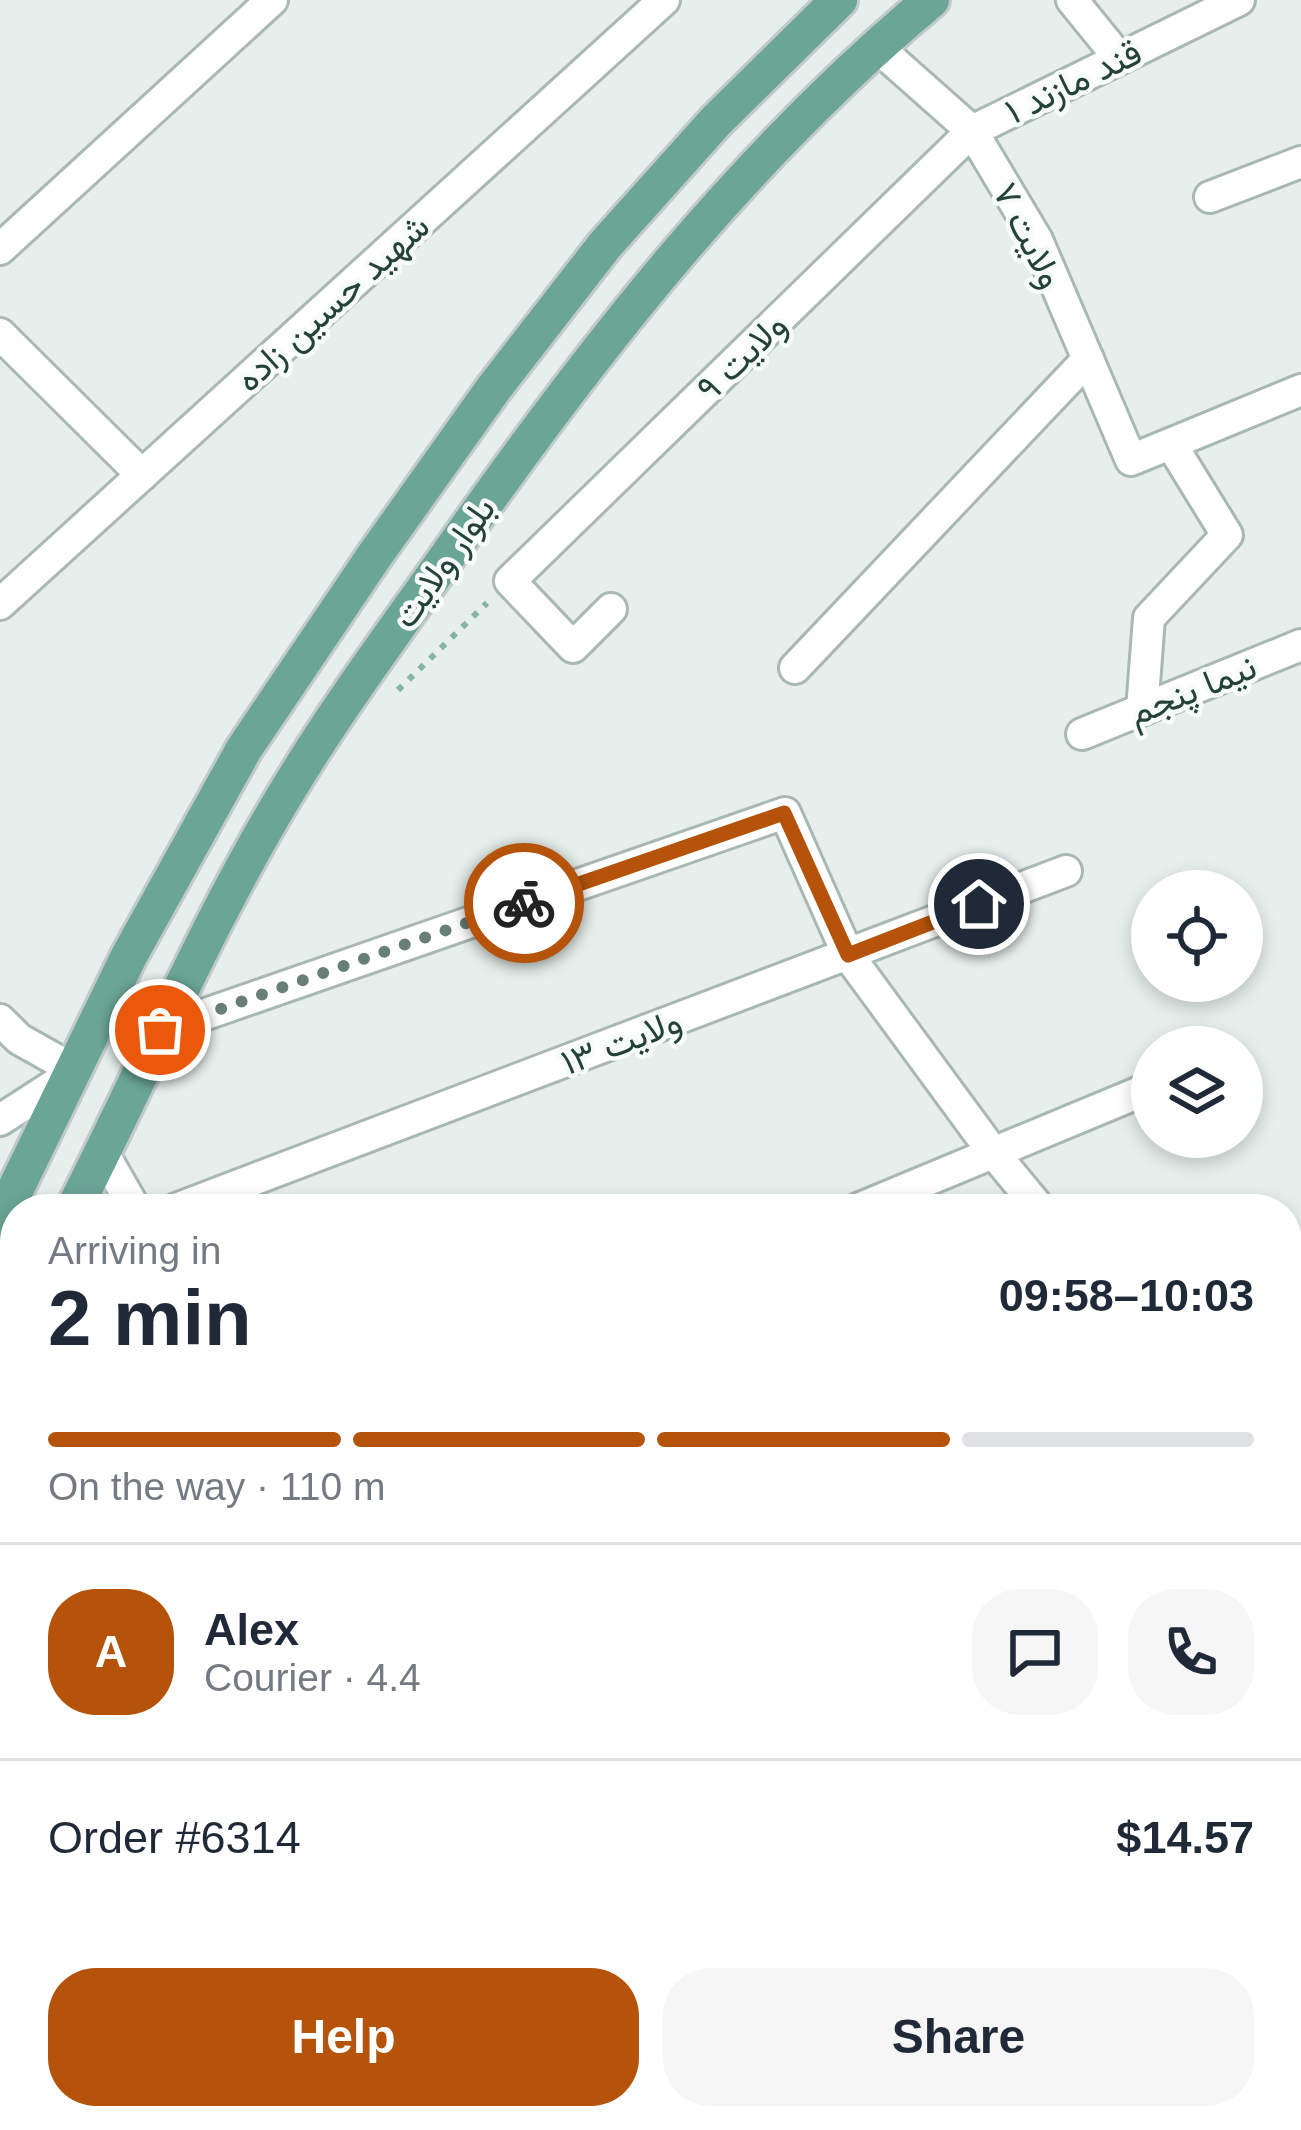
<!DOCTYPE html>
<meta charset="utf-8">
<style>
:root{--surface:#fff;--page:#f6f6f7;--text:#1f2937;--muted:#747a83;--line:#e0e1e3;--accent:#b45309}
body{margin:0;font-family:Helvetica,Vazirmatn,sans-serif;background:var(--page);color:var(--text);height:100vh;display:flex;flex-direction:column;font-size:45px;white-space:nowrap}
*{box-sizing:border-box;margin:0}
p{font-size:39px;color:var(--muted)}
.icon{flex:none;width:66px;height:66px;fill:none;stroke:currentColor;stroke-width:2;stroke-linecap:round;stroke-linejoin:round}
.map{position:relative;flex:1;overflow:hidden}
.drawer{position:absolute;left:0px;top:1194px;width:1302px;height:936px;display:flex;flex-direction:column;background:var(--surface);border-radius:48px 48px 0 0;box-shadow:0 6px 18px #0003}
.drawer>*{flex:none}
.controls{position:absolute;left:1131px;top:870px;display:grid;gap:24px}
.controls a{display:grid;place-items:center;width:132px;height:132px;border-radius:50%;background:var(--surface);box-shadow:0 6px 18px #0003;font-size:60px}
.pin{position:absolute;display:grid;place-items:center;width:102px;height:102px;color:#fff;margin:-51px;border:6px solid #fff;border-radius:50%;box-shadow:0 3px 12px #0007}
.courier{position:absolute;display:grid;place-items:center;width:120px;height:120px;margin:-60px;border:9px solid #b45309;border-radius:50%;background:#fff;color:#222;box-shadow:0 3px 15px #0007}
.head em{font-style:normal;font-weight:700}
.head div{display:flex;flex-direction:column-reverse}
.head{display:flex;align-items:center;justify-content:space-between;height:204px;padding:0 48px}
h1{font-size:78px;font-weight:700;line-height:90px}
.bar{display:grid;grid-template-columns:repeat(4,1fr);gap:18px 12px;align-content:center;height:144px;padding:0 48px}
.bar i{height:15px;border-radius:9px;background:var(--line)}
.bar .on{background:var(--accent)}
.bar p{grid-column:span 4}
.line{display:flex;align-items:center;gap:30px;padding:0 48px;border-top:3px solid var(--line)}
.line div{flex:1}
.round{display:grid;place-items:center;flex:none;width:126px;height:126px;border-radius:48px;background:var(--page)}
.cta{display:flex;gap:24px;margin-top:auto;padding:24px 48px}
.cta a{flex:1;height:138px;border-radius:48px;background:var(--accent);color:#fff;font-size:48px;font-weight:700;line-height:138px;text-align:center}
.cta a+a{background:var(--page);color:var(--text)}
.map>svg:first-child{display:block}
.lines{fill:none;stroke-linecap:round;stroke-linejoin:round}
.minor-casing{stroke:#a8b8b2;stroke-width:36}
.primary-casing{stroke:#c2cac8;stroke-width:42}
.path{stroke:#86b3a5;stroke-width:6;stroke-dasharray:6 9;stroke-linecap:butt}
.minor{stroke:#fff;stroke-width:30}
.primary{stroke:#6aa596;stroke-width:36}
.done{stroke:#687f78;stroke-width:12;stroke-dasharray:0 21.6}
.route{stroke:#b45309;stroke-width:15}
.labels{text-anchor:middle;stroke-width:9;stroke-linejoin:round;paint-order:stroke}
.street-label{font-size:36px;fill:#24423a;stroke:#f7fbf9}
</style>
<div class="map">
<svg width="1301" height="2130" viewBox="0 0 1301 2130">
<rect width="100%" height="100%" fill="#e6efeb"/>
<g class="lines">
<defs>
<g id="minor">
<path d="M1072,0L1119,58"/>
<path d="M876,46L972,131L1037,240L1131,460L1301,390"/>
<path d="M1210,197L1301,162"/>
<path d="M0,249L272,0"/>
<path d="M0,334L142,475"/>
<path d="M0,604L664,0"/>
<path d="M611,609L573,647L510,581L972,131L1239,0"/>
<path d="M795,668L1088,359"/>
<path d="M1142,710L1149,618L1227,535L1171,444"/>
<path d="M1082,734L1301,645"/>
<path d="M0,1020L19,1039L76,1071L0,1120"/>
<path d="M160,1030L785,813L848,955L992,1151L1040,1209"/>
<path d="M103,1153L135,1209"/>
<path d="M176,1209L1066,871"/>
<path d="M858,1209L1152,1087"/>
<path d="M1287,1299L1301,1292"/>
<path d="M0,1496L15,1486"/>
<path d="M1287,1504L1301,1520"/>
<path d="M1287,1620L1301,1608"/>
<path d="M0,1838L13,1827"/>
<path d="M1287,1963L1301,1953"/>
<path d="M0,2047L15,2066"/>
<path d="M56,2115L69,2130"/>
<path d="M653,2115L662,2130"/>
<path d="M286,2130L321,2115"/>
<path d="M1054,2130L1075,2115"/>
</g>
<g id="primary">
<path d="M74,1209C147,1066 209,917 294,780C343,700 400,624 454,547C594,348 743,157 931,0"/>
<path d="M0,1221L129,956L244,749L375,555L494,388L605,245L716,121L839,0"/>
<path d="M0,1355L15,1325"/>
</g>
</defs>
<!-- minor casing -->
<use href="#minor" class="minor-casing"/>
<!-- primary casing -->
<use href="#primary" class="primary-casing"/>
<!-- path -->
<path class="path" d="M398,690L487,603"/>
<!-- minor -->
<use href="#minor" class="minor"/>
<!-- primary -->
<use href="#primary" class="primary"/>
</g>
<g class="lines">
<!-- done -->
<path class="done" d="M160,1030L524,903"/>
<!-- route -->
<path class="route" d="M524,903L784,813L848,955L979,904"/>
</g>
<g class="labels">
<!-- street labels -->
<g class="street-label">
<text transform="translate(1073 81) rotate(-26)" y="13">قند مازند ۱</text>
<text transform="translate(1029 235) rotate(63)" y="13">ولایت ۷</text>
<text transform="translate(332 302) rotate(-42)" y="13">شهید حسین زاده</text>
<text transform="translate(741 356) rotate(-44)" y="13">ولایت ۹</text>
<text transform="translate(443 562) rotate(-55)" y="13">بلوار ولایت</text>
<text transform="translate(1192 689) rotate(-22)" y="13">نیما پنجم</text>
<text transform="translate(621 1041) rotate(-21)" y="13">ولایت ۱۳</text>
</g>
</g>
</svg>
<div class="controls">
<a><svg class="icon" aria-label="locate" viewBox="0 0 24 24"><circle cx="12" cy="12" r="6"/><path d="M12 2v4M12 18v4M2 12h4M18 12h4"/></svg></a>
<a><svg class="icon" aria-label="layers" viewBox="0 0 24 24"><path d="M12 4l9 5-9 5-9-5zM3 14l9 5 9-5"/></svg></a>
</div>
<div class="pin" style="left:160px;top:1030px;background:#ea580c"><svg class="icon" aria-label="bag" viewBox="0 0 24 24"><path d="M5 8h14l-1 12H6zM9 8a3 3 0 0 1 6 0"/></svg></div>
<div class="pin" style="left:979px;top:904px;background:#1f2937"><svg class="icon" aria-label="home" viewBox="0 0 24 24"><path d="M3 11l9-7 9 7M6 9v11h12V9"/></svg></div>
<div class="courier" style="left:524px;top:903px"><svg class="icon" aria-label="bike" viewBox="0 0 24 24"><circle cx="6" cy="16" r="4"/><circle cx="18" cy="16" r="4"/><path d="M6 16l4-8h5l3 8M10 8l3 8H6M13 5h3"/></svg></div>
<section class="drawer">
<div class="head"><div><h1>2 min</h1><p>Arriving in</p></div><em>09:58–10:03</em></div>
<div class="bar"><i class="on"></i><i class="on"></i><i class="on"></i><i></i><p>On the way · 110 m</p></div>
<div class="line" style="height:216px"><b class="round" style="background:var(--accent);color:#fff">A</b><div><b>Alex</b><p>Courier · 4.4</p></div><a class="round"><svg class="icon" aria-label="chat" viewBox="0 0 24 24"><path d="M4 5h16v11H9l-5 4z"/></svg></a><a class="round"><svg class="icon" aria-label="phone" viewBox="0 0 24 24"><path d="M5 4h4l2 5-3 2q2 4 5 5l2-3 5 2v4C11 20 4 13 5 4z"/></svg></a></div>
<div class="line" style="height:156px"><div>Order #6314</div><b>$14.57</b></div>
<div class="cta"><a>Help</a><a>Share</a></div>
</section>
</div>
